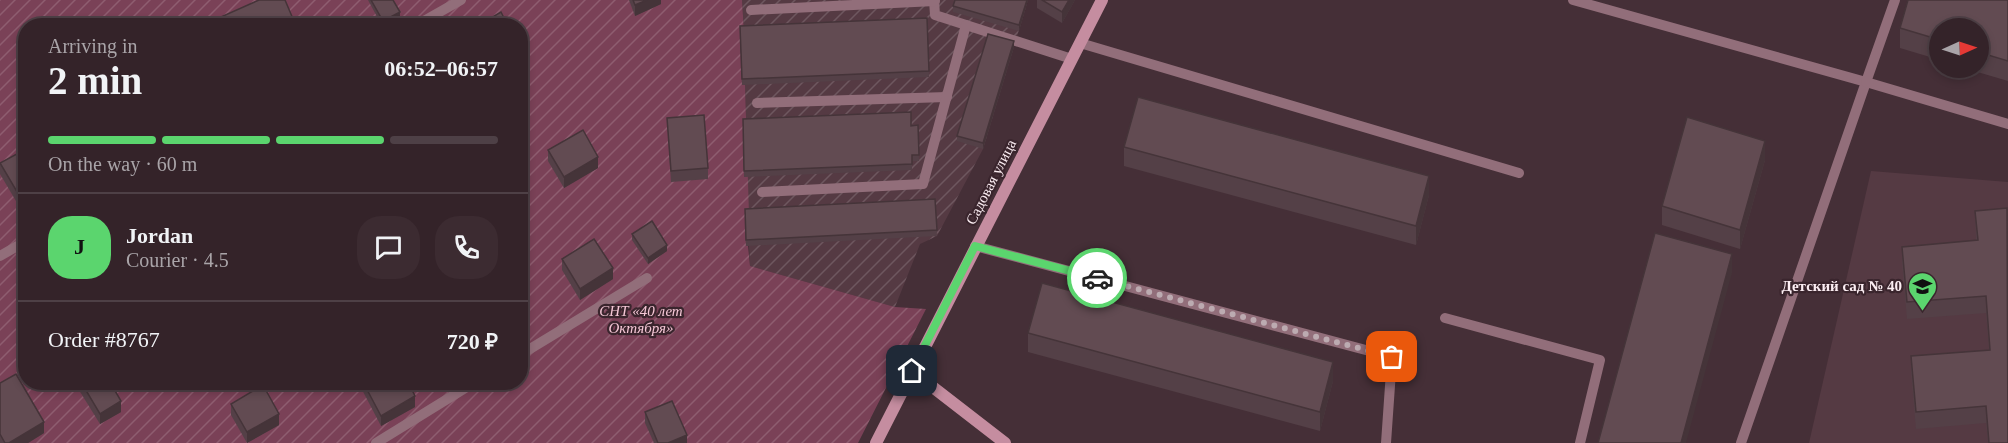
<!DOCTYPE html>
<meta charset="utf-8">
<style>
:root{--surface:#342329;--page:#3c2b31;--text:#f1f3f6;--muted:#a9a4a8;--line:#4e4046;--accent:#5bd56e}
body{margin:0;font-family:Georgia,serif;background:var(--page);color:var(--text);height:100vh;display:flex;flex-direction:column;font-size:22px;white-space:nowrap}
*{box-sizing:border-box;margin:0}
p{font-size:20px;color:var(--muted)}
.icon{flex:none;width:33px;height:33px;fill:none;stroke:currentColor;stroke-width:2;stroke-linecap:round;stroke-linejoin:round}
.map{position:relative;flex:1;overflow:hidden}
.details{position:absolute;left:18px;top:18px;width:510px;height:372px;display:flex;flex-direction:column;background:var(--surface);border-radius:24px;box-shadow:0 3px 9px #0003,0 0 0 2px var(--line)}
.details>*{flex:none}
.needle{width:39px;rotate:87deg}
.fabs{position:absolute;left:1929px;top:18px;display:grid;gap:12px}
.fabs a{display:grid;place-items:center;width:60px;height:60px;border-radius:50%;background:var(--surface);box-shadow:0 3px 9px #0003,0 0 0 2px var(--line);font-size:30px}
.pin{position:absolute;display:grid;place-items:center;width:51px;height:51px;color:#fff;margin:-26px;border-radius:12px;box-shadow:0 3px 9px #0006}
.courier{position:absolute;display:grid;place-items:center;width:60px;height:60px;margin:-30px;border:4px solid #5bd56e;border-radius:50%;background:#fff;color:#222;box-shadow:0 2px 8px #0007}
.overview em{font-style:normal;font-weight:800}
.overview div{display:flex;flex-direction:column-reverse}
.overview{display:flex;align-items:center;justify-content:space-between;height:102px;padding:0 30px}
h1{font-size:39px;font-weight:800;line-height:45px}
.bar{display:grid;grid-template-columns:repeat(4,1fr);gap:9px 6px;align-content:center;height:72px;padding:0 30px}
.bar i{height:8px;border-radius:4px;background:var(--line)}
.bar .active{background:var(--accent)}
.bar p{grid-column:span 4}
.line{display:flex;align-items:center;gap:15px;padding:0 30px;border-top:2px solid var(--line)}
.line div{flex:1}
.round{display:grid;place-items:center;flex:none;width:63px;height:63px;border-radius:24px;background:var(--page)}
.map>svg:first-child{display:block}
.built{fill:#553a43}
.industrial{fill:url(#industrial-furrows)}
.garden{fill:url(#garden-furrows);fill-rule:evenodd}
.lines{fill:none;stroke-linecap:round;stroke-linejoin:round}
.lane{stroke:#926e7a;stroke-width:10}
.secondary{stroke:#c58da0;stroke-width:12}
.wall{fill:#544047}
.shaded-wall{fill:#453439}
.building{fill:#624b52;stroke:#453439;stroke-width:1.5}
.done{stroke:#bcabb1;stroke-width:6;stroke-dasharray:0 10.8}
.route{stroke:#5bd56e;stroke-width:8}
.labels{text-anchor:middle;stroke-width:4.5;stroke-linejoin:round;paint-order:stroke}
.street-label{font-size:15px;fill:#fceef3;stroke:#3a252d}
.poi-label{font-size:15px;font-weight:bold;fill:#fceef3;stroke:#3a252d;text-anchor:end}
.park-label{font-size:15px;font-style:italic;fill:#f5c7d6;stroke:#3a252d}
</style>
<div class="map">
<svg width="2008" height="443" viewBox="0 0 2008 443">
<defs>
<pattern id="industrial-furrows" width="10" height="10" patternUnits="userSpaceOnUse" patternTransform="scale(1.5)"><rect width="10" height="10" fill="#553a43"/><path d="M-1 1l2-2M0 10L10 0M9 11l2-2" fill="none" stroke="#6e575f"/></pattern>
<pattern id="garden-furrows" width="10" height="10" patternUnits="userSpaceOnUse" patternTransform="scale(1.5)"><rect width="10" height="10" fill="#7a4157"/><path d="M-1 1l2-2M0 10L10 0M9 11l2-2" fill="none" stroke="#8e5d70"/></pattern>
</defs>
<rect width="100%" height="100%" fill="#452f37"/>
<!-- built -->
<path class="built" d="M1871,171L2008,182V443H1809Z"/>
<!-- industrial -->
<path class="industrial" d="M742,0H1028L983,149L937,236L920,244L895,307L750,266L749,246H746L745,215L746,124L745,85H742L740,32L744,31Z"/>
<!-- garden -->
<path class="garden" d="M0,0H742L744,32H740L742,84L745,85L749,215H745L746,246H748L750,266L895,307L926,309L858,443H0ZM26,26H520V382H26Z"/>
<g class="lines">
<!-- lane -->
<g class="lane">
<path d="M934,0L935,15L1072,59"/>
<path d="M1573,0L1866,82L1741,443"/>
<path d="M1895,0L1866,82L2008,124"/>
<path d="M751,10L935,1"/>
<path d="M415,26L461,0"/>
<path d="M1080,43L1519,173"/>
<path d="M757,103L947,97"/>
<path d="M762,192L923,184L966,25"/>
<path d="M975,246L1392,357L1386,443"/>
<path d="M0,256L26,241"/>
<path d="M1445,318L1600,360L1580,443"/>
<path d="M520,355L647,278"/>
<path d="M376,443L475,382"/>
</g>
<!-- secondary -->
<g class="secondary">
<path d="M912,371L1005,443"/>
<path d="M876,443L1102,0"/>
</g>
</g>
<!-- wall -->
<g class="wall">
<path d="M368,0H393L400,18L386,26H382Z"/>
<path d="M629,0H661V4L635,16Z"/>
<path d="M955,0H1028L1019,31L953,12V6Z"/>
<path d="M1037,0H1075L1062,23L1037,8Z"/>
<path d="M2008,0V81L1964,68H1978V28H1940V60L1900,48V28Z"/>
<path d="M927,18L929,77L742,85L740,26Z"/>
<path d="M1014,47L983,149L957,141V136Z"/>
<path d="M667,118L708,168V179L671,182Z"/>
<path d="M743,119L918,125L919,161H912V170L744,177Z"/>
<path d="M1124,147L1429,195L1416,245L1124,166Z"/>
<path d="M26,149V218L0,174V163Z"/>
<path d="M548,150L598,168L564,188L548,161Z"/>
<path d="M1765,160L1740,249L1662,225V206Z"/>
<path d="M935,199L937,236L746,246L745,209Z"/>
<path d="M1975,211L2008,443H1988L1986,423L1916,429L1911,373V356L1989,350L1986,313L1907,319L1902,264V247L1976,241Z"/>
<path d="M632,234L667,251L648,264L632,240Z"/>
<path d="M562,259L613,279L580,300L562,270Z"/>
<path d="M1028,333L1333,381L1320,431L1028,352Z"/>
<path d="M74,382H110L121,412L100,424Z"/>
<path d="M358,382H408L415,407L381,426Z"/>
<path d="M0,383L44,433L28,443H0Z"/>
<path d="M231,404L279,425L247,443L231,415Z"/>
<path d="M645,412L687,443H654L645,423Z"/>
</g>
<!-- shaded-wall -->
<g class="shaded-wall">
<path d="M647,0H661V4L635,16V5Z"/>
<path d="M1027,0H1028L1019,31V25Z"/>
<path d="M1069,0H1075L1062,23V12Z"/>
<path d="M400,12V18L386,26H383V21Z"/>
<path d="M1014,41V47L983,149V143Z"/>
<path d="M528,62V73L520,77V66Z"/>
<path d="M1765,141V160L1740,249V230Z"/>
<path d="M598,157V168L564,188V177Z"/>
<path d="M1429,176V195L1416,245V226Z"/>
<path d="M667,245V251L648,264V258Z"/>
<path d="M1732,254V273L1686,443H1681Z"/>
<path d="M613,268V279L580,300V289Z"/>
<path d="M1333,362V381L1320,431V412Z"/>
<path d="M415,396V407L381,426V416Z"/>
<path d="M121,401V412L100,424V414Z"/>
<path d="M279,414V425L247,443V432Z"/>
<path d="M44,422V433L28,443H9Z"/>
<path d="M687,435V443H668Z"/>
</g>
<!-- building -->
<g class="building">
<path d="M259,0H285L296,26H217L214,20Z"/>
<path d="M371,0H393L400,12L383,21Z"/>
<path d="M633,0H647L635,5Z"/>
<path d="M955,0H1027L1019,25L953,6Z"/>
<path d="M1042,0H1069L1062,12Z"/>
<path d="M1908,0H2008V61L1978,52V28H1940V40L1900,28Z"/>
<path d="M501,12L508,26H477Z"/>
<path d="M927,18L929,71L742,79L740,26Z"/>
<path d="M988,34L1014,41L983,143L957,136Z"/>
<path d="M520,49L528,62L520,66Z"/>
<path d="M1138,97L1429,176L1416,226L1124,147Z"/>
<path d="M911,112V126L918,125L919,155H912V164L744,171L743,119Z"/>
<path d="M704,115L708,168L671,171L667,118Z"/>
<path d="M1687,117L1765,141L1740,230L1662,206Z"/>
<path d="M583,130L598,157L564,177L548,150Z"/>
<path d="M26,149V207L0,163Z"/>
<path d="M935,199L937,230L746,240L745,209Z"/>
<path d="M2007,208L2008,443H1989L1986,406L1916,412L1911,356L1990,350L1986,296L1907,302L1902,247L1978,240L1975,211Z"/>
<path d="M652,221L667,245L648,258L632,234Z"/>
<path d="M1655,233L1732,254L1681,443H1598Z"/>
<path d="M594,239L613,268L580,289L562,259Z"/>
<path d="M1042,283L1333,362L1320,412L1028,333Z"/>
<path d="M16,374L44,422L9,443H5L0,434V383Z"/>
<path d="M81,382H110L121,401L100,414Z"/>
<path d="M363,382H408L415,396L381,416Z"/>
<path d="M263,385L279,414L247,432L231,404Z"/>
<path d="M672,401L687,435L668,443H658L645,412Z"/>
</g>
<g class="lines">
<!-- done -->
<path class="done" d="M1097,278L1392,357"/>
<!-- route -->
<path class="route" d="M912,371L975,246L1097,278"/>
</g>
<!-- icons -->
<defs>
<symbol id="school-pin" viewBox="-11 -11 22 30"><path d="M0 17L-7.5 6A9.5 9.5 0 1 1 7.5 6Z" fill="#5bd56e" stroke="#3a252d"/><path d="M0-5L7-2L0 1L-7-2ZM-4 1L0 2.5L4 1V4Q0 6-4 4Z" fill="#111"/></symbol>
</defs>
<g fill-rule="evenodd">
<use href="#school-pin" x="1906" y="270" width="33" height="45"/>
</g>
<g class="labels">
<!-- street labels -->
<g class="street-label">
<text transform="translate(991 182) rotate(-63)" y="5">Садовая улица</text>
</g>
<!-- poi labels -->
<g class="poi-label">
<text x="1902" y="291">Детский сад № 40</text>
</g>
<!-- park labels -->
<g class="park-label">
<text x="641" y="316">СНТ «40 лет<tspan x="641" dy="17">Октября»</tspan></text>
</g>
</g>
</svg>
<div class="fabs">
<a><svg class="needle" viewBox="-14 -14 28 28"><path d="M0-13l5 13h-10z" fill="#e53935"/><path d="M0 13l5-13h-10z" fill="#a9a4a8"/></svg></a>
</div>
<div class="pin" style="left:1392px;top:357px;background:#ea580c"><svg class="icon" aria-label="bag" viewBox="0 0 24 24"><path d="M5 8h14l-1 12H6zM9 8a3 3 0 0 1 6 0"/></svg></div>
<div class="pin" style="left:912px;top:371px;background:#1f2937"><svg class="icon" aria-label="home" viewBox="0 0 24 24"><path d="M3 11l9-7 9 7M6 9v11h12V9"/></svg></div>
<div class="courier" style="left:1097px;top:278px"><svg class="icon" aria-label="car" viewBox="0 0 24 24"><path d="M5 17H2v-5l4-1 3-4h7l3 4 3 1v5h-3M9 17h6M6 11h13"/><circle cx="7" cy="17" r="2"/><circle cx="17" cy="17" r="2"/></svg></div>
<section class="details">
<div class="overview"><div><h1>2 min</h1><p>Arriving in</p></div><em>06:52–06:57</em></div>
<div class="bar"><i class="active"></i><i class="active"></i><i class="active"></i><i></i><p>On the way · 60 m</p></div>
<div class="line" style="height:108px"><b class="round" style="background:var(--accent);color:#111">J</b><div><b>Jordan</b><p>Courier · 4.5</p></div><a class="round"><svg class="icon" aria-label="chat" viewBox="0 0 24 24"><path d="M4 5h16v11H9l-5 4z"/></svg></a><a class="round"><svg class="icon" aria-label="phone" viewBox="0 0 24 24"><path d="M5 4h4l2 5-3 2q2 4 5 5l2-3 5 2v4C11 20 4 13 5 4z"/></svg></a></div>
<div class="line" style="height:78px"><div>Order #8767</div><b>720 ₽</b></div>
</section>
</div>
